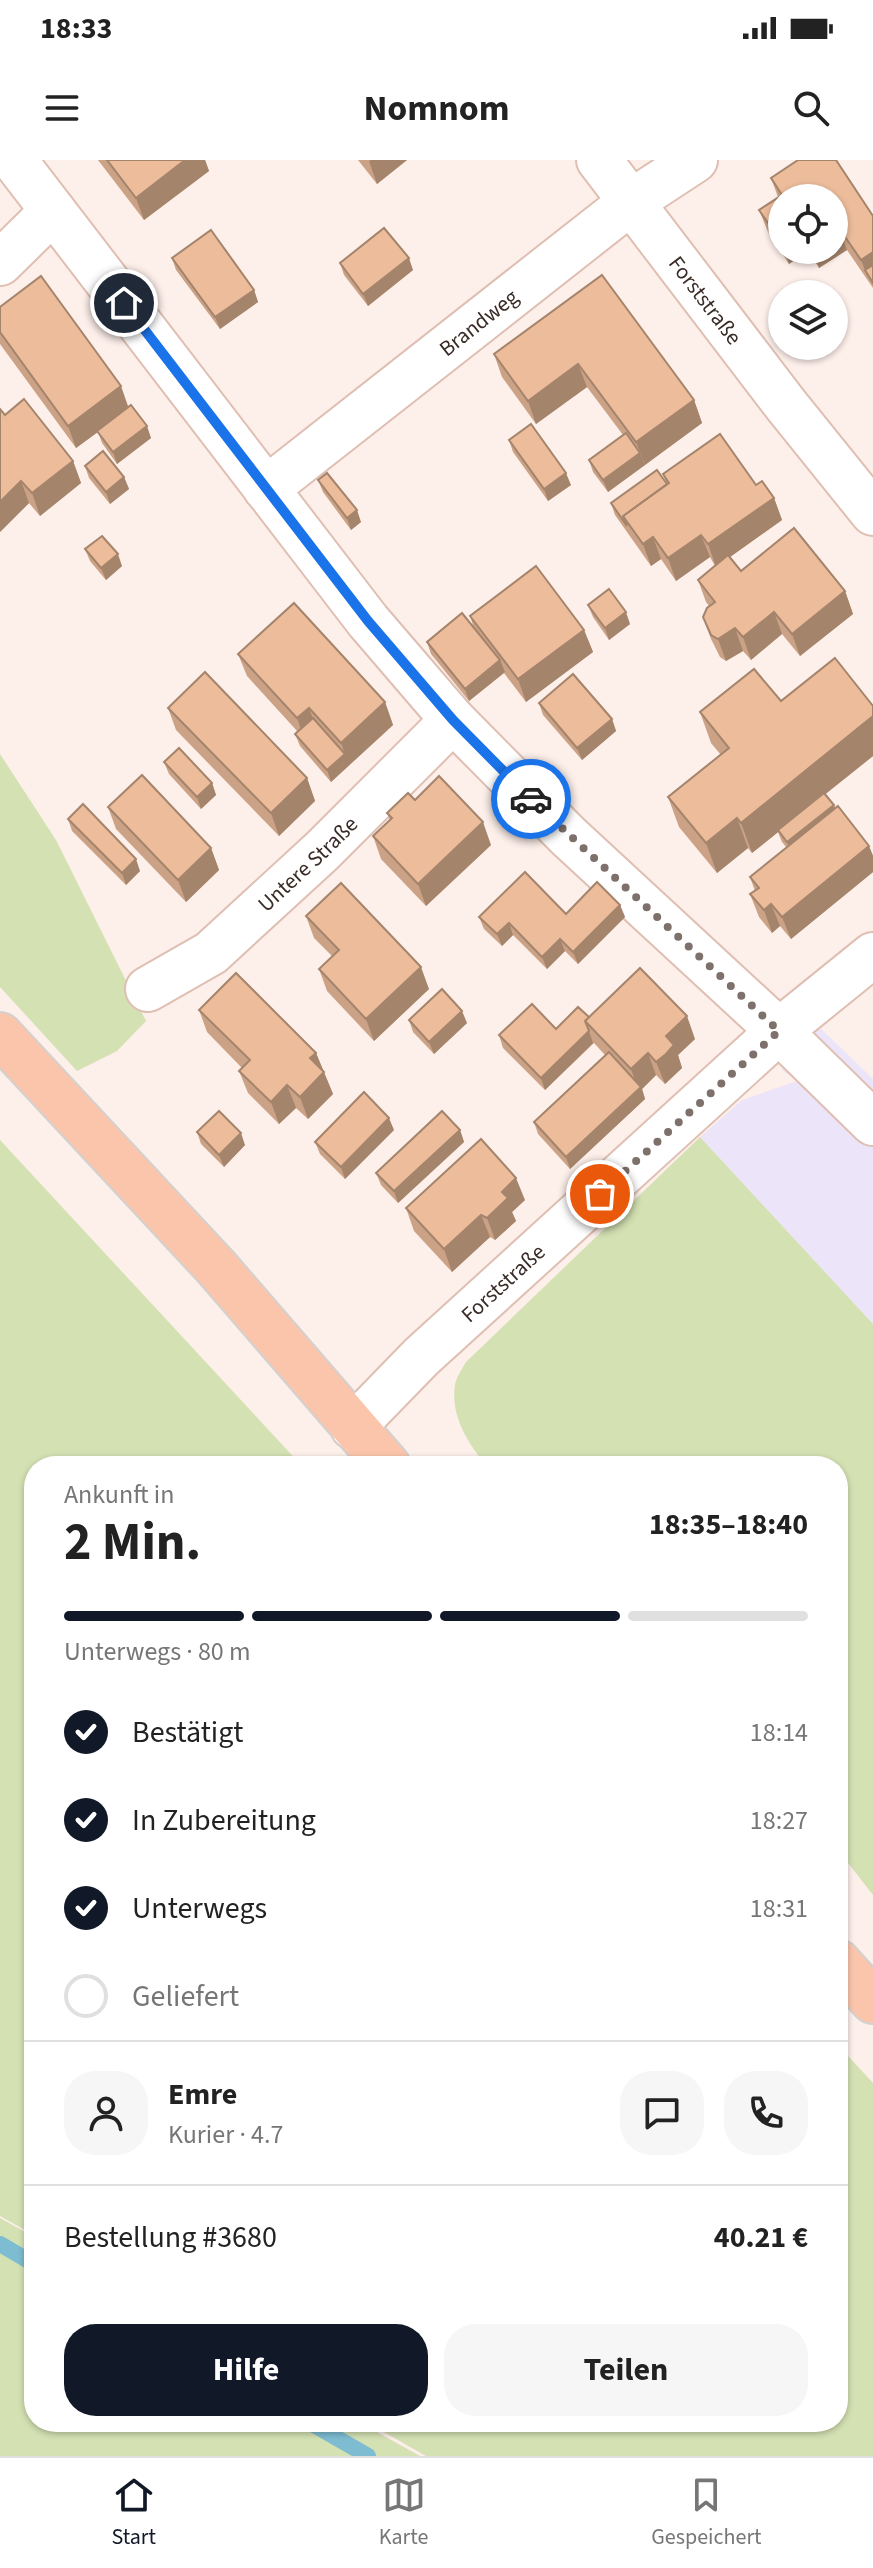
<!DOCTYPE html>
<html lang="de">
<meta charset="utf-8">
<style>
:root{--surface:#fff;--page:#f6f6f6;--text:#222;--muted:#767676;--line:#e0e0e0;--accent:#111827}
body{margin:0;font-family:"Source Sans 3",sans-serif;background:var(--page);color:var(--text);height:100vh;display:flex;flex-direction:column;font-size:30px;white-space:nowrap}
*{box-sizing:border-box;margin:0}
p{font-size:26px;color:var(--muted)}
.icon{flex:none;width:44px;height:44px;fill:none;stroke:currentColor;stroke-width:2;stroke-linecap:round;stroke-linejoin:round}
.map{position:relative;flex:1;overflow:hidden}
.panel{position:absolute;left:24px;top:1296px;width:824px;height:976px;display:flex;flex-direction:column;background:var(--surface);border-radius:32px;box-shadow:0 2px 6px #0004}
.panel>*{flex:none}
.controls{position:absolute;left:768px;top:24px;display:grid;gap:16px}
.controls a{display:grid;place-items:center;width:80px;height:80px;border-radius:50%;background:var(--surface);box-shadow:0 2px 6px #0004;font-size:40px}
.pin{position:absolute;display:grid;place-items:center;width:68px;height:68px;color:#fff;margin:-34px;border:4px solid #fff;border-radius:50%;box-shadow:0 2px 8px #0007}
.courier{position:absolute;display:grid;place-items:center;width:80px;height:80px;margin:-40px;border:6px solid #1a73e8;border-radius:50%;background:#fff;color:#222;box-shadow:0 2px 10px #0007}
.head em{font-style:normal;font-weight:700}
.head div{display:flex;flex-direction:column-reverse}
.head{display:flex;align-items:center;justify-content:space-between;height:136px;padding:0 40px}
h1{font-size:52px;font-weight:700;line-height:60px}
.bar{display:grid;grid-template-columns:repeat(4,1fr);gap:12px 8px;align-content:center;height:96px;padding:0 40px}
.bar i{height:10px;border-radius:6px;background:var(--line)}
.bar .active{background:var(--accent)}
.bar p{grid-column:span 4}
.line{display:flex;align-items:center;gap:20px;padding:0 40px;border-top:2px solid var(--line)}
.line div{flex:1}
.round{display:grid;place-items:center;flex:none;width:84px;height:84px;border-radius:32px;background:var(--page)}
ol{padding:0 40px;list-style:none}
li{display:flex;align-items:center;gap:24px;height:88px}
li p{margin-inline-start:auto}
li .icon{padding:8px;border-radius:50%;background:var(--accent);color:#fff;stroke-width:4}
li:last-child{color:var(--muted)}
li i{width:44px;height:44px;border:4px solid var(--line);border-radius:50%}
.button{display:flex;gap:16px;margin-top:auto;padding:16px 40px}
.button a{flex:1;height:92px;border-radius:32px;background:var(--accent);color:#fff;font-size:32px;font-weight:700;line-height:92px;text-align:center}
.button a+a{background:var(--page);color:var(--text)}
.status{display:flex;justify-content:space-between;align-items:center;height:56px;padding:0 40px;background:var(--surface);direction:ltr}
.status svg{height:22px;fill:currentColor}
header{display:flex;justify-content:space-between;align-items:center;height:104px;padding:0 40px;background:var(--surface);font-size:36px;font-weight:700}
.tab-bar{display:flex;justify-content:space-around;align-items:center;height:112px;border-top:2px solid var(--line);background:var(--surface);font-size:22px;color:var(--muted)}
.tab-bar a{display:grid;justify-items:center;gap:4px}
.tab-bar .active{color:var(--accent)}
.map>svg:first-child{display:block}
.commercial{fill:#ece4f9}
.green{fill:#d4e1b3}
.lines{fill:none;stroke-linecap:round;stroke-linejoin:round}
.stream{stroke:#7ebcd1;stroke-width:16}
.minor-casing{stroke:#dfbfb2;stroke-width:48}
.major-casing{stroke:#d3d1cf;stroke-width:48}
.minor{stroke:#fff;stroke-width:44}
.major{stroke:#fbc5ac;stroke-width:44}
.wall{fill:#cba285;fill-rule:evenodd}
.shaded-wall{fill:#a5846c}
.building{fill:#ecbc9b;stroke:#a5846c;stroke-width:2}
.done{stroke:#7e706b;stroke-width:8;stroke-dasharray:0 14.4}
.route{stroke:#1a73e8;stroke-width:10}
.labels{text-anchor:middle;stroke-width:6;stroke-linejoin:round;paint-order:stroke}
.street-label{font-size:22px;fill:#392c27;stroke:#fff}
</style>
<div class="status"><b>18:33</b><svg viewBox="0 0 49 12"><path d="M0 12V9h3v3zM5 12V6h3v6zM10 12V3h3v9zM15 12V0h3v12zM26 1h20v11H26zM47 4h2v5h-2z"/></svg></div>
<header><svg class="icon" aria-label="menu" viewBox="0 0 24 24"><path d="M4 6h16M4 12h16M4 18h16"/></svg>Nomnom<svg class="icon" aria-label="search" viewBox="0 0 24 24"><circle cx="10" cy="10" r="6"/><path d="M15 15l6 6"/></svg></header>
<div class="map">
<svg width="873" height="2296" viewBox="0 0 873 2296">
<rect width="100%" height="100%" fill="#fdefea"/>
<!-- commercial -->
<path class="commercial" d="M812,860L873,919V1164L700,977L742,940L797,921L782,910Z"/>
<!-- green -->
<g class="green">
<path d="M0,594L56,680L146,861L117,891L77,911L0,827Z"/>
<path d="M700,977L873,1164V1735L838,1690V1306H487C468,1284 450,1255 455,1225C456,1218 462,1209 466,1202Z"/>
<path d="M0,980L302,1306H34V2075L0,2056Z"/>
<path d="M838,1885L873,1923V2296H426L366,2262H838Z"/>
<path d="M0,2058L34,2077V2262H359L420,2296H0Z"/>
</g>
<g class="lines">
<!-- stream -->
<g class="stream">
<path d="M0,2084L34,2104"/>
<path d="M309,2262L368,2296"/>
</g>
<defs>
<g id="minor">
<path d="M14,0L368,461L453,560L568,676L779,871L873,963"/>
<path id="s1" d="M599,0L786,245L873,353"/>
<path d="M0,103L53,51"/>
<path id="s2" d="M266,329L631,42L695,0"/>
<path id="s3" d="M148,829L211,793L322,691L453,560"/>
<path id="s4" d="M353,1267L421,1197L779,871L873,795"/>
</g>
<g id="major">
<path d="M0,875L216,1107L388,1306"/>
<path d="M838,1802L873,1841"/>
</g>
</defs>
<!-- minor casing -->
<use href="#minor" class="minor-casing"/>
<!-- major casing -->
<use href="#major" class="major-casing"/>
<!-- minor -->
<use href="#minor" class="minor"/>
<!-- major -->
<use href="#major" class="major"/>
</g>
<!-- wall -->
<g class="wall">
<path d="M98,0H205L209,11L144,60Z"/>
<path d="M358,0H407L377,24Z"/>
<path d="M771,18L873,56V128L847,90L819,108L808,91L789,104L768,72L759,50L778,37ZM782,38L834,90H782Z"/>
<path d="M172,98L254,130L258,142L220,169L176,110Z"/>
<path d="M340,103L413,110L368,146L344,115Z"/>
<path d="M602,115L694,240L702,263L608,332L593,312L589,300L623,275L587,227L536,264L502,217L494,194Z"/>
<path d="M0,147L129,247L151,278L117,304L102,283L98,272L76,288L0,184Z"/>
<path d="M5,255L73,301L81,323L40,356L29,343L0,372Z"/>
<path d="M509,280L571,325L548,341L513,292Z"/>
<path d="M85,306L124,317L129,329L110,344L89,318Z"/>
<path d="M663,314L756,325L774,338L782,360L730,397L741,411L845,431L853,454L800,496L782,474L751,500L743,491L726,501L720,497L711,479L703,457L709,446L706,442L698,420L715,406L710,397L676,421L661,399L651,406L615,355L611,343L667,324Z"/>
<path d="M318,320L361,362L351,370L323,332Z"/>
<path d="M85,389L122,406L106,420L90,401Z"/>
<path d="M588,445L630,464L609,480L593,457Z"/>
<path d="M470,456L584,470L593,492L526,542L504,513L469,541L431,494L427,482L474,468Z"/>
<path d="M238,494L385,542L393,565L331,622L300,586L295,574L298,572L247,516Z"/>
<path d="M781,541L873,546V596L825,634L835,648L869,686L873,696V712L791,779L780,766L772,773L759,757L750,734L755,731L750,717L787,688L782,682L778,672L752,693L748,688L717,713L679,667L668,637L721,595L711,583L700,552Z"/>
<path d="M539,543L612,559L616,571L582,600L543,555Z"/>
<path d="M168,548L307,618L315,641L279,676L176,570Z"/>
<path d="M164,602L212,623L216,635L201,649L169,614Z"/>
<path d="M415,640L491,685L426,746L381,699L373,676L390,660L387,653Z"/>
<path d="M108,647L211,688L219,710L186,742L116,669Z"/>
<path d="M68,659L140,711L126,725L72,671Z"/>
<path d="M620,745L625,757L578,804L565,791L547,809L513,775L502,786L484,769L479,757L566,754Z"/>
<path d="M306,756L429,829L374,881L327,831L319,809L332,796L314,778Z"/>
<path d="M199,850L316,893L333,934L308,959L296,948L279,964L248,933L239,911L242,908L207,872Z"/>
<path d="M589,857L695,879L678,895L682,908L665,924L656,915L642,929L645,939L570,1009L538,974L534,962L605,895L594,883L545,930L503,888L499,875L556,869Z"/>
<path d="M409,860L467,863L434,894L413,872Z"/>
<path d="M394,970L345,1019L320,994L315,982Z"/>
<path d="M460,970L464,982L398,1043L381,1025L376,1013Z"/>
<path d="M197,972L245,985L224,1007L201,984Z"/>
<path d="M525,1040L512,1052L516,1061L495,1080L490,1077L452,1112L414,1071L406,1048Z"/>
</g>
<!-- shaded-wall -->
<g class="shaded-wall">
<path d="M185,0H205L209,11L144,60L136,38Z"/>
<path d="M371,0H407L377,24L369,1Z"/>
<path d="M839,68L847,90L819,108L813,90H834V71Z"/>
<path d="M784,90H808V91L789,104Z"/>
<path d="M873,92V120L865,110L861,100Z"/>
<path d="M409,98L413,110L368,146L363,134Z"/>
<path d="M254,130L258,142L220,169L215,157Z"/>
<path d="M578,204L587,227L536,264L528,241Z"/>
<path d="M121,226L129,249L76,288L68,266Z"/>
<path d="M694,240L702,263L645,305L636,282Z"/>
<path d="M147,266L151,278L117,304L113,292Z"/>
<path d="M640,293L645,305L608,332L603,320Z"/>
<path d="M73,301L81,323L40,356L32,333Z"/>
<path d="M566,313L571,325L548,341L544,329Z"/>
<path d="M124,317L129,329L110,344L106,332Z"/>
<path d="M21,321L29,343L0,372V342Z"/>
<path d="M774,338L782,360L716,407L708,384Z"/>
<path d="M357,350L361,362L351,370L347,358Z"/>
<path d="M701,375L710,397L676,421L668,398Z"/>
<path d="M653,377L661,399L651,406L643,384Z"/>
<path d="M118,394L122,406L106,420L101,408Z"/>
<path d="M845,431L853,454L800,496L792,474Z"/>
<path d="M626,452L630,464L609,480L605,468Z"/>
<path d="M774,452L782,474L751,500L743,477Z"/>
<path d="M735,468L743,491L726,501L718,479Z"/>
<path d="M584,470L593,492L526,542L518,519Z"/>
<path d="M500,500L505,512L469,541L465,529Z"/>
<path d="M385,542L393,565L331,622L327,610L345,594L341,583Z"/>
<path d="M309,548L317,570L305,581L297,558Z"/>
<path d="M873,556V596L752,693L741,663Z"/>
<path d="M612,559L616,571L582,600L577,588Z"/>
<path d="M307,618L315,641L279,676L271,653Z"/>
<path d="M212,623L216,635L201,649L197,637Z"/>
<path d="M834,645L838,657L792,694L787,682Z"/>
<path d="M737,658L748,688L717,713L706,683Z"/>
<path d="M483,662L491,685L426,746L418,724Z"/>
<path d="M869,686L873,696V712L791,779L782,757Z"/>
<path d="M211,688L219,710L186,742L178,720Z"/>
<path d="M136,699L140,711L126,725L122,713Z"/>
<path d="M771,744L780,766L772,773L764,750Z"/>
<path d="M620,745L625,757L578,804L573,792Z"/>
<path d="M509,763L513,775L502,786L497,774Z"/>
<path d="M560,779L565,791L547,809L542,797Z"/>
<path d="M421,807L429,829L374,881L366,859Z"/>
<path d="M462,851L467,863L434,894L429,882Z"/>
<path d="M687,856L695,879L678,895L682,908L665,924L656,902L666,876Z"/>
<path d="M589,871L593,883L545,930L541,918Z"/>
<path d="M316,893L333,934L308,959L300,937L310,898Z"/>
<path d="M648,893L656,915L642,929L645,939L570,1009L566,997L638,929L631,909Z"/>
<path d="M287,925L296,948L279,964L271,942Z"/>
<path d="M389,958L394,970L345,1019L341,1007Z"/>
<path d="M460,970L464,982L398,1043L394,1031Z"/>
<path d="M241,973L245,985L224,1007L219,995Z"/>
<path d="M516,1018L525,1040L512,1052L516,1061L495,1080L487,1058L502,1032Z"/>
<path d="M481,1055L490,1077L452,1112L444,1089Z"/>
</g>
<!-- building -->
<g class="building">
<path d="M107,0H185L136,38Z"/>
<path d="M798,0H836L873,56V92L861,100L839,68L834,71V38H782V81L781,82L759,50L782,35L771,18Z"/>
<path d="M384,68L409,98L363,134L340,103Z"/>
<path d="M211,70L254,130L215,157L172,98Z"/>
<path d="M873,105V123L865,110Z"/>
<path d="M602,115L694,240L636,282L578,204L528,241L494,194Z"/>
<path d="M41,116L121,226L68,266L0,172V147Z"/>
<path d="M24,239L73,301L32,333L21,321L0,342V249L5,255Z"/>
<path d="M131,245L147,266L113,292L97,271Z"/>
<path d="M531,264L566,313L544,329L509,280Z"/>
<path d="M626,273L640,293L603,320L589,300Z"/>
<path d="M720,274L756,325L762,321L774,338L708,384L701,375L668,398L653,377L643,384L623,356L669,323L663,314Z"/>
<path d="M103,291L124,317L106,332L85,306Z"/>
<path d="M657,310L667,324L623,356L627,366L611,343Z"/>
<path d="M327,313L357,350L347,358L318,320Z"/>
<path d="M794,368L845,431L792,474L774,452L743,477L735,468L718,479L711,475L703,457L707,448L715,442L698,420L728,395L741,411Z"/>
<path d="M102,376L118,394L101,408L85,389Z"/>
<path d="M536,406L584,470L518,519L470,456Z"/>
<path d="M609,429L626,452L605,468L588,445Z"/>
<path d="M294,443L385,542L341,583L309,548L297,558L238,494Z"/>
<path d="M462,453L500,500L465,529L427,482Z"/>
<path d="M835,498L873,546V556L741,663L737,658L706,683L668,637L729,588L700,552L754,509L781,541Z"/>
<path d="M205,512L307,618L271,653L168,548Z"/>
<path d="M573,514L612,559L577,588L539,543Z"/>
<path d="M313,558L345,594L327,610L295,574Z"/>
<path d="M179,588L212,623L197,637L164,602Z"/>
<path d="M142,615L211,688L178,720L108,647Z"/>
<path d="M439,616L483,662L418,724L373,676L392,658L387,653L408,633L415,640Z"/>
<path d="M824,633L834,645L787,682L778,670Z"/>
<path d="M83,644L136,699L122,713L68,659Z"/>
<path d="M838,646L869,686L782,757L771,744L764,750L750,734L759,728L750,717Z"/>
<path d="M525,712L566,754L597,722L620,745L573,792L560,779L542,797L509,763L497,774L479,757Z"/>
<path d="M341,723L421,807L366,859L319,809L339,790L306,756Z"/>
<path d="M640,808L687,856L666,876L674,885L666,894L656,902L648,893L631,909L585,861Z"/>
<path d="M236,813L316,893L310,898L324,912L300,937L287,925L271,942L239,911L250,900L199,850Z"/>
<path d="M442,829L462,851L429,882L409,860Z"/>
<path d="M532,844L556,869L578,847L589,857L585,861L589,871L541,918L499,875Z"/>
<path d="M609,892L641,927L566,997L534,962Z"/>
<path d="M364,932L389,958L341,1007L315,982Z"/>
<path d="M219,951L241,973L219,995L197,972Z"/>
<path d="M442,951L460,970L394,1031L376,1013Z"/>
<path d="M481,979L516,1018L502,1032L508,1038L487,1058L481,1055L444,1089L406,1048Z"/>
</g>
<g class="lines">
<!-- done -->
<path class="done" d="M531,639L779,871L600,1034"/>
<!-- route -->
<path class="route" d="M124,143L368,461L453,560L531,639"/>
</g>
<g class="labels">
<!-- street labels -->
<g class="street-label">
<text dy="8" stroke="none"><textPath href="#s1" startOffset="176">Forststraße</textPath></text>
<text dy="8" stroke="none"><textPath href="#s2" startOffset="270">Brandweg</textPath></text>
<text dy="8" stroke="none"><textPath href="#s3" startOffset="204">Untere Straße</textPath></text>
<text dy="8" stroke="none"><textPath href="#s4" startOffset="208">Forststraße</textPath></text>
</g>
</g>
</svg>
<div class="controls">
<a><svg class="icon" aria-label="locate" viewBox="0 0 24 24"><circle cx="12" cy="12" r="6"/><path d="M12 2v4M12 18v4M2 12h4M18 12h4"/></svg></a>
<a><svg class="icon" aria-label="layers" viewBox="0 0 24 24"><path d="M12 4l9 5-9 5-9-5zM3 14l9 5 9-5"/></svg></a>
</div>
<div class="pin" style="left:600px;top:1034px;background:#ea580c"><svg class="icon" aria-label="bag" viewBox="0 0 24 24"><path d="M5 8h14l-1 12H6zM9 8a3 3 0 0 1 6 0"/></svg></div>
<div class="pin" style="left:124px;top:143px;background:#1f2937"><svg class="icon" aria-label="home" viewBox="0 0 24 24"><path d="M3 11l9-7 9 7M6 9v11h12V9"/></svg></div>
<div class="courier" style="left:531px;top:639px"><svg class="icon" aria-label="car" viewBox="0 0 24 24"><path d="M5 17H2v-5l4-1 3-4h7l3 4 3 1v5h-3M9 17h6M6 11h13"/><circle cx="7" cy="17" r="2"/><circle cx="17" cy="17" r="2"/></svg></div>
<section class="panel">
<div class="head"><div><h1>2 Min.</h1><p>Ankunft in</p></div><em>18:35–18:40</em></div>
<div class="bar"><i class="active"></i><i class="active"></i><i class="active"></i><i></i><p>Unterwegs · 80 m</p></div>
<ol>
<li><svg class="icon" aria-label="check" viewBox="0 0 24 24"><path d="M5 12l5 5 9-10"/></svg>Bestätigt<p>18:14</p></li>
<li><svg class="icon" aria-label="check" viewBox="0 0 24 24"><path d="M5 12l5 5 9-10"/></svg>In Zubereitung<p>18:27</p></li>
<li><svg class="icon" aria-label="check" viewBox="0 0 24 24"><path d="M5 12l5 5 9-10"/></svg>Unterwegs<p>18:31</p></li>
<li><i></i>Geliefert</li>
</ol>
<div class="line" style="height:144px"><a class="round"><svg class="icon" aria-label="person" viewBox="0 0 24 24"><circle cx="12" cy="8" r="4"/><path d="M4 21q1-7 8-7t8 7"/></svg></a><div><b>Emre</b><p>Kurier · 4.7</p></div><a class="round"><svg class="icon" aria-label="chat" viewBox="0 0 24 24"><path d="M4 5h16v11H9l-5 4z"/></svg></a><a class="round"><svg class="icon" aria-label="phone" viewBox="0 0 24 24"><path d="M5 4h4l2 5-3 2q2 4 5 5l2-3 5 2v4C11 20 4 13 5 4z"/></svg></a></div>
<div class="line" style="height:104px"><div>Bestellung #3680</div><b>40.21 €</b></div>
<div class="button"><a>Hilfe</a><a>Teilen</a></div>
</section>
</div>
<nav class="tab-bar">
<a class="active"><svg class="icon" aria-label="home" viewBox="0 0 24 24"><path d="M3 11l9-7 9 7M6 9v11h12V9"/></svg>Start</a>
<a><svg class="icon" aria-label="map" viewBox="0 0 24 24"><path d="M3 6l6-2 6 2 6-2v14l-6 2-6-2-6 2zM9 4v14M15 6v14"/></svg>Karte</a>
<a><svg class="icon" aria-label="saved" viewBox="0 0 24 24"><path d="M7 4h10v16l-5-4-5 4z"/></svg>Gespeichert</a>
</nav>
